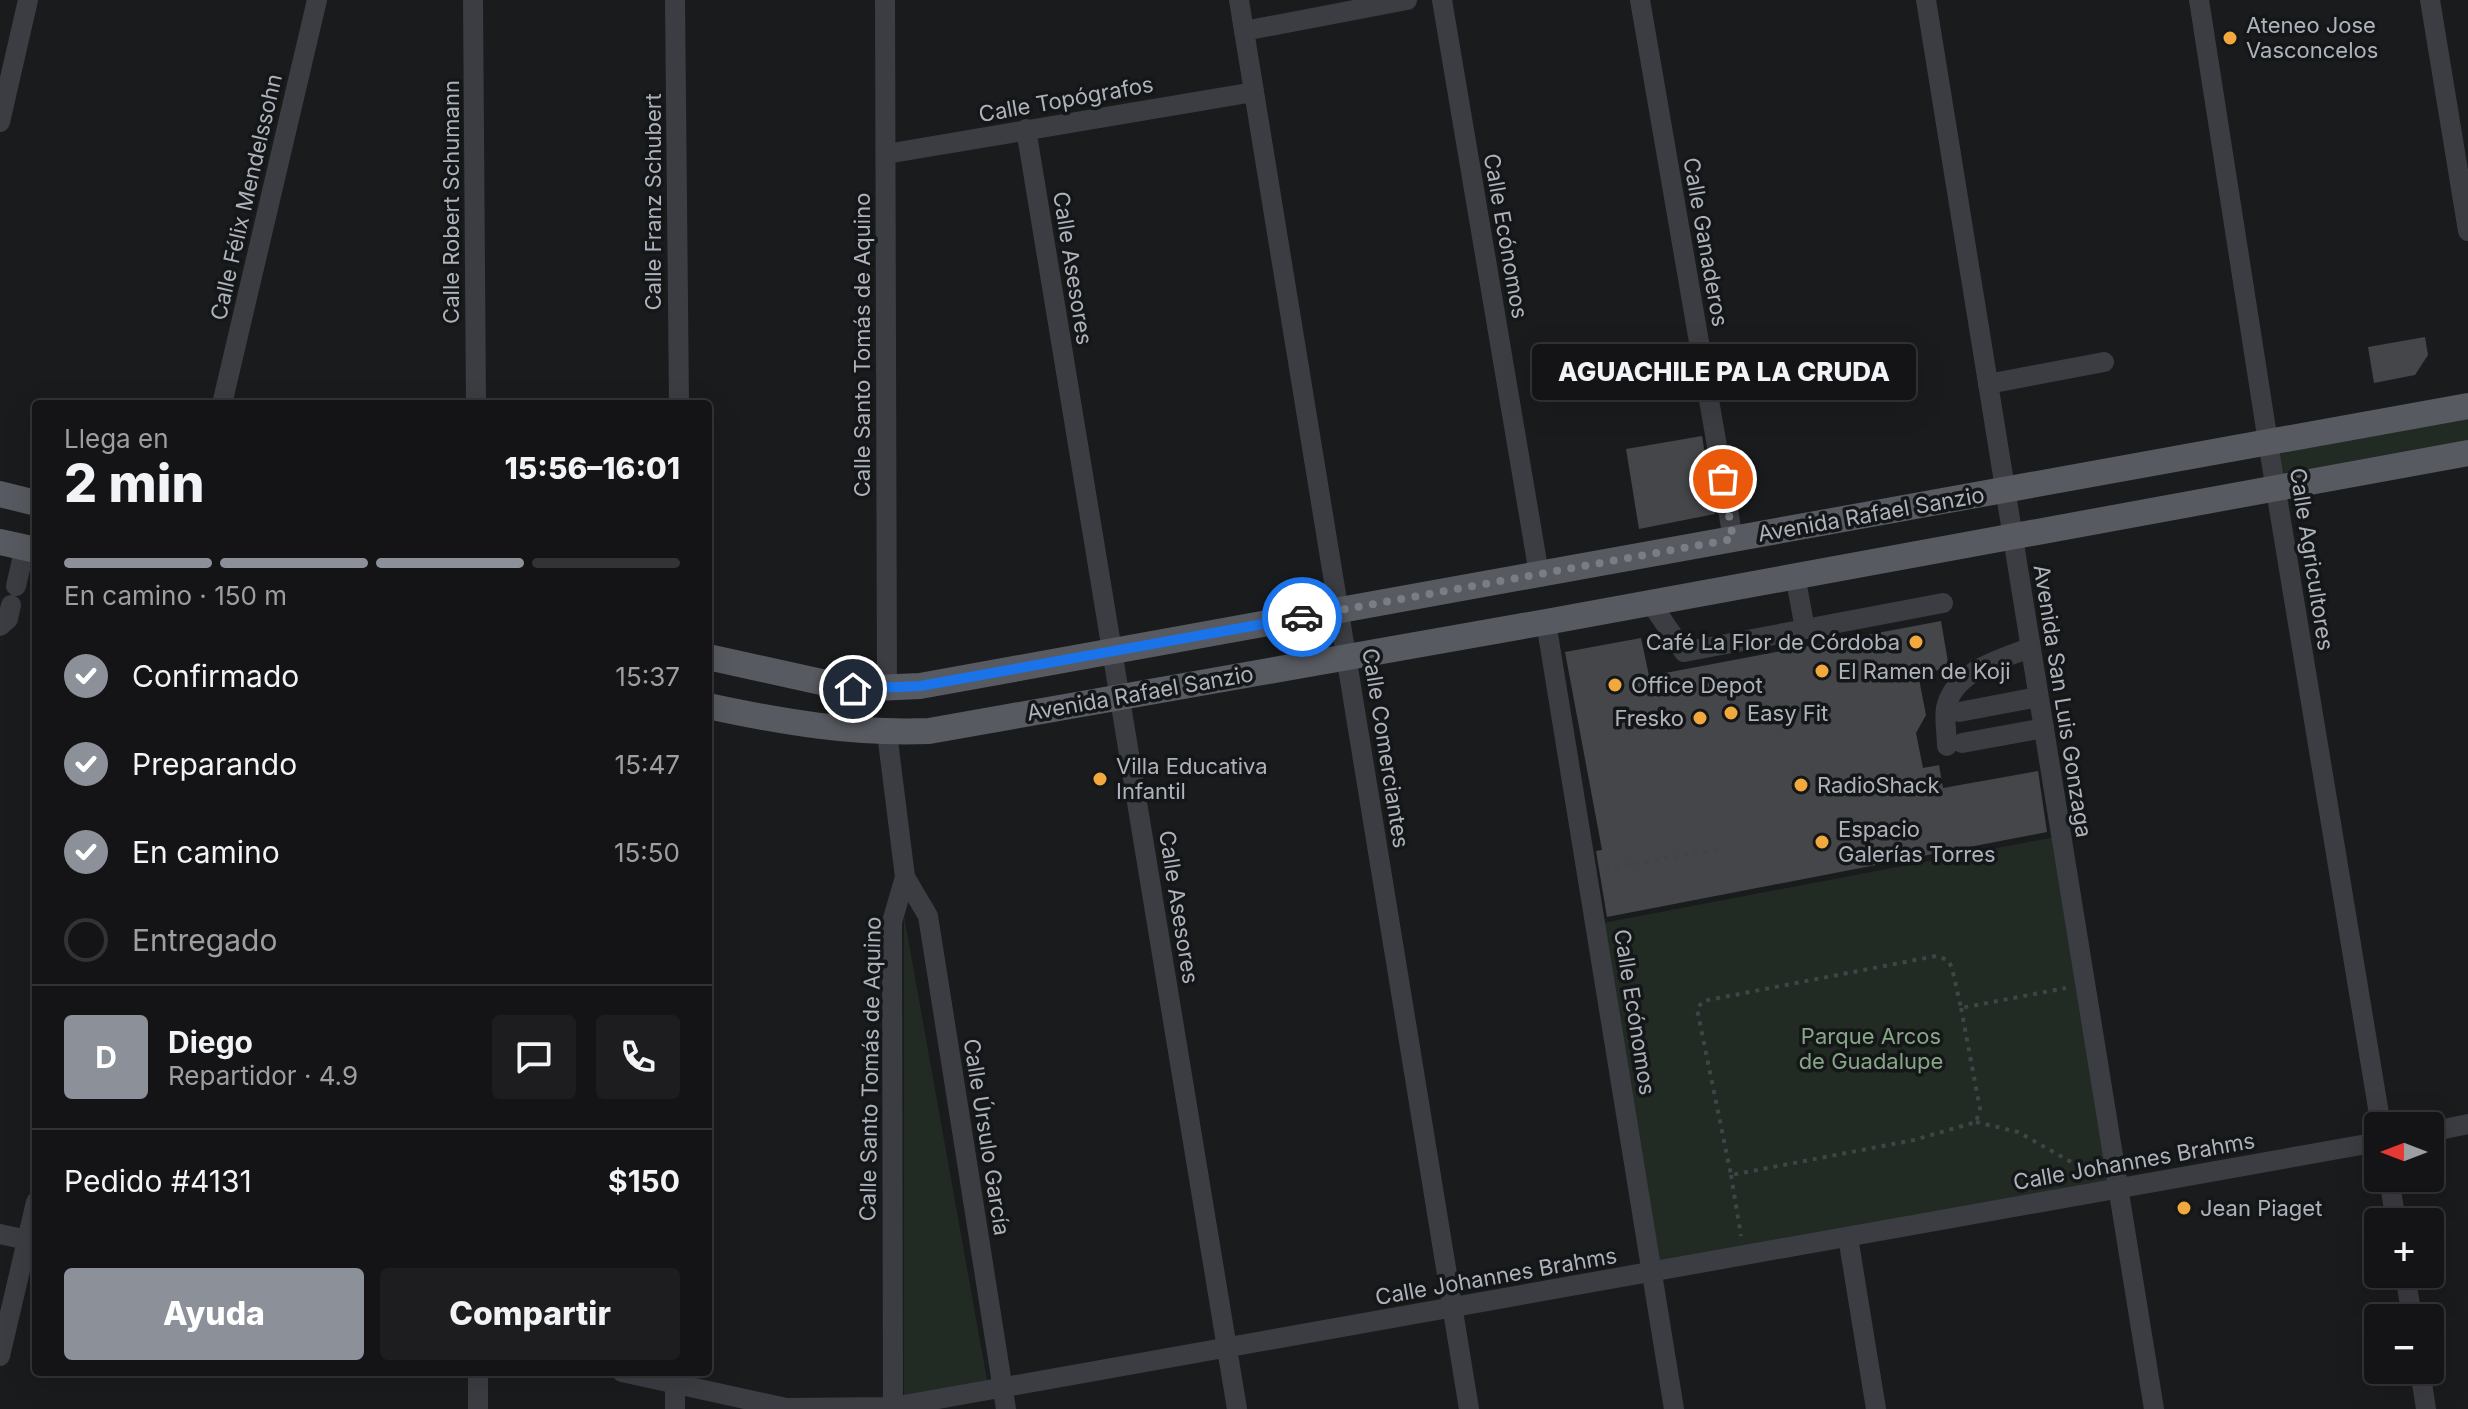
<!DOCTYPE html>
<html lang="es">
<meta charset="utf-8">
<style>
:root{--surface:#141416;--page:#1d1d1f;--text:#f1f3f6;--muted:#9d9ea1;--line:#333335;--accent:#8c9099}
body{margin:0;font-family:Inter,sans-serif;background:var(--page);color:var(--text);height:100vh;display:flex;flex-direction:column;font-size:30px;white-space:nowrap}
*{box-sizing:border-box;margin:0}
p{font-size:26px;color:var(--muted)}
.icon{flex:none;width:44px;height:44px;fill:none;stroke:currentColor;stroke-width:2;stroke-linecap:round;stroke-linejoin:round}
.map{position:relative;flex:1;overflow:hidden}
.sheet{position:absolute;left:32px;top:400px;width:680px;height:976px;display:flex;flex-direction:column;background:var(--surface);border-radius:8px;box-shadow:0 8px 32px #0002,0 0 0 2px var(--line)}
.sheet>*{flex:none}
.needle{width:52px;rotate:270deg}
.tools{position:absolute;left:2364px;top:1112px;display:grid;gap:16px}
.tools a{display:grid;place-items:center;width:80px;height:80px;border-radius:8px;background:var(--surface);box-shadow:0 8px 32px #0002,0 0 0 2px var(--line);font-size:40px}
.pin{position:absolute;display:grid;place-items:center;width:68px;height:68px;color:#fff;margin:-34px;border:4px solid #fff;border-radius:50%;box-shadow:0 2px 8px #0007}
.courier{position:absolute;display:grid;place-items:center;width:80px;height:80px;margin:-40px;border:6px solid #1a73e8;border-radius:50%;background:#fff;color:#222;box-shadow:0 2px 10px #0007}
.bubble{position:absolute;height:56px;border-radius:8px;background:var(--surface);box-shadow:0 8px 32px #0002,0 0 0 2px var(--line);font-size:26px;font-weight:800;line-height:56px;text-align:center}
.head em{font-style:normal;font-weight:800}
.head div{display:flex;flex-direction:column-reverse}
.head{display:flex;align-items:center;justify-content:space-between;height:136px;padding:0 32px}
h1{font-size:52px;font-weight:800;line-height:60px}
.bar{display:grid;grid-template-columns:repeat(4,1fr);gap:12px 8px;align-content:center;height:96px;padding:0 32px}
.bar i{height:10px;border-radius:6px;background:var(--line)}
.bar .on{background:var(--accent)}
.bar p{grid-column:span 4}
.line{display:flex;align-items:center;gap:20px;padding:0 32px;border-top:2px solid var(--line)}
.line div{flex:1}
.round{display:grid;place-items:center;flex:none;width:84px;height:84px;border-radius:8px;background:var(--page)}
ol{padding:0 32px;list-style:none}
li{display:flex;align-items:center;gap:24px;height:88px}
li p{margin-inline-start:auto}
li .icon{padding:8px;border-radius:50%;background:var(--accent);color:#fff;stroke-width:4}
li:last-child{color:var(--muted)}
li i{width:44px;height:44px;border:4px solid var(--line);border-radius:50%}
.action{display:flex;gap:16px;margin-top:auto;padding:16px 32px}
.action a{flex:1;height:92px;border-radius:8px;background:var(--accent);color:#fff;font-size:32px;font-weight:800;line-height:92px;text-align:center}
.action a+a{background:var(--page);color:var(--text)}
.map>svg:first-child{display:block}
.green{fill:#222b23}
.building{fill:#45464a}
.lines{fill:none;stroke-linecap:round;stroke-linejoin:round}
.path{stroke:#414449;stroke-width:4;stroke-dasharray:4 6;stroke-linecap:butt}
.minor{stroke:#3b3d42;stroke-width:20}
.major{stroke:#585a61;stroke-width:26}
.done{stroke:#7a7e84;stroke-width:8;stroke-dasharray:0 14.4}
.route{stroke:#1a73e8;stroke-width:10}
.poi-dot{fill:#f1a93e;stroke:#151618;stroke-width:3}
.labels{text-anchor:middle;stroke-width:7;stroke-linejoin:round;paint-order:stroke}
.poi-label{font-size:22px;fill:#adb3bc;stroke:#151618;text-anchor:start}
.street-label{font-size:22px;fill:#adb3bc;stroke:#151618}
.park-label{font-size:22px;fill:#85a785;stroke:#151618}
</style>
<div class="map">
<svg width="2468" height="1409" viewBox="0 0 2468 1409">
<rect width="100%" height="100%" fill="#1a1b1d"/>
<!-- green -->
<g class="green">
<path d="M2468,415V443L2284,475L2279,448Z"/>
<path d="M2055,837L2109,1180L1655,1266L1603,923Z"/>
<path d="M904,916L987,1380L904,1396Z"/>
</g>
<!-- building -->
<g class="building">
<path d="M2425,337L2428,355L2415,375L2374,383L2368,347Z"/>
<path d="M1702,436L1715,514L1639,529L1626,449Z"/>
<path d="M1941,621L1949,668L1918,674L1926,715L1916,733L1923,768L1939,765L1943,788L2038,771L2047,832L1607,917L1596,851L1602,850L1565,652L1641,638L1649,676Z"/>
</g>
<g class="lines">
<!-- path -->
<g class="path">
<path d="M1605,869L1720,849"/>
<path d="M1961,1008L1980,1109L1976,1122L1914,1140L1731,1175L1697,1009L1703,1001L1936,956L1948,960L1952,968L1961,1008L2066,988"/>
<path d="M1976,1122L2018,1132L2089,1172"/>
<path d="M1731,1175L1741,1236"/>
</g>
<!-- minor -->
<g class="minor">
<path d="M473,0L476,404"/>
<path d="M675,0L679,404"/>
<path d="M885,0L887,690"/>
<path d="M1239,0L1469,1409"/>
<path d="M1442,0L1539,574"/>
<path d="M1640,0L1733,539"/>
<path d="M1926,0L2154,1409"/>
<path d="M2199,0L2268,442L2381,1126"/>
<path d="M2430,0L2468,231"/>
<path d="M1244,31L1407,0"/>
<path d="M0,122L28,0"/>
<path d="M1026,129L1237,1409"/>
<path d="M886,154L1254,92"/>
<path d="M1988,384L2104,362"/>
<path d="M222,404L317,0"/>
<path d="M1795,575L1805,629"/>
<path d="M16,586L25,547"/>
<path d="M1651,603L1684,652L1943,603"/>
<path d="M1546,622L1674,1409"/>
<path d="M0,626L8,619L11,605"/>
<path d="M1959,712L2038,697"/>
<path d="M887,733L905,877L892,922L893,1409"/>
<path d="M1962,743L2044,728"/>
<path d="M1947,746C1947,734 1944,719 1946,708C1953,672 2000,659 2030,648"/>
<path d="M905,877L928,916L1006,1409"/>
<path d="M2430,1132L2468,1124"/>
<path d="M2389,1178L2396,1222"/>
<path d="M0,1234L36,1242"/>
<path d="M1848,1237L1876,1409"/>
<path d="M2405,1274L2412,1318"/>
<path d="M0,1356L36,1202"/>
<path d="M2420,1370L2426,1409"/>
<path d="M478,1372V1409"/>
<path d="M622,1372L786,1408L893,1407L2378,1142"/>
<path d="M675,1409V1372"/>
</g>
<!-- major -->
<g class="major">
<path d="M0,494L36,503"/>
<path d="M0,542L36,550"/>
<path d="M708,657L853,689L920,686L2468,406"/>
<path d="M708,706C782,722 853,734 929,731L1546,622L2468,453"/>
</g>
</g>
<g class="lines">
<!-- done -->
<path class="done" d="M1302,617L1733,539L1723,479"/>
<!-- route -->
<path class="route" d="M853,689L920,686L1302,617"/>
</g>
<!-- markers -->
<g class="poi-dot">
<circle cx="2230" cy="38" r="8"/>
<circle cx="1916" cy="642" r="8"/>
<circle cx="1822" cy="671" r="8"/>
<circle cx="1615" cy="685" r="8"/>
<circle cx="1731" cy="713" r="8"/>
<circle cx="1700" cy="718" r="8"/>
<circle cx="1100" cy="779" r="8"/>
<circle cx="1801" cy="785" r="8"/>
<circle cx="1822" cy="842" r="8"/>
<circle cx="2184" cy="1208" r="8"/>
</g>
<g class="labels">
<!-- poi labels -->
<g class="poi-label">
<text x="2246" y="33">Ateneo Jose<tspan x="2246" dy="25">Vasconcelos</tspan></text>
<text x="1900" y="650" text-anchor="end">Café La Flor de Córdoba</text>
<text x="1838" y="679">El Ramen de Koji</text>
<text x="1631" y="693">Office Depot</text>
<text x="1747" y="721">Easy Fit</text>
<text x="1684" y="726" text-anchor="end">Fresko</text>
<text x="1116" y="774">Villa Educativa<tspan x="1116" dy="25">Infantil</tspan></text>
<text x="1817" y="793">RadioShack</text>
<text x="1838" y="837">Espacio<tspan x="1838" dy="25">Galerías Torres</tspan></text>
<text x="2200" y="1216">Jean Piaget</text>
</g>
<!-- street labels -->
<g class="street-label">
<text transform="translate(1066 99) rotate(-10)" y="8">Calle Topógrafos</text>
<text transform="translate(246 197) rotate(-77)" y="8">Calle Félix Mendelssohn</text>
<text transform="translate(451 202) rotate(-90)" y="8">Calle Robert Schumann</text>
<text transform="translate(653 202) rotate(-90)" y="8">Calle Franz Schubert</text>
<text transform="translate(1506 236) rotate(80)" y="8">Calle Ecónomos</text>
<text transform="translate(1706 242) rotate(80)" y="8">Calle Ganaderos</text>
<text transform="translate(1073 268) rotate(81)" y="8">Calle Asesores</text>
<text transform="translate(862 345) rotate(-90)" y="8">Calle Santo Tomás de Aquino</text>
<text transform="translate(1871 514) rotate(-10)" y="8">Avenida Rafael Sanzio</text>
<text transform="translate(2312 559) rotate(81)" y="8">Calle Agricultores</text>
<text transform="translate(1140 693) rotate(-10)" y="8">Avenida Rafael Sanzio</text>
<text transform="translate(2063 701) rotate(81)" y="8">Avenida San Luis Gonzaga</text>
<text transform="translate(1386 748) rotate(81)" y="8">Calle Comerciantes</text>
<text transform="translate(1179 907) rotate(81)" y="8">Calle Asesores</text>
<text transform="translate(1635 1012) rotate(81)" y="8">Calle Ecónomos</text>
<text transform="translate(870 1069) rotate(-89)" y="8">Calle Santo Tomás de Aquino</text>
<text transform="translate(987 1137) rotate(81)" y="8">Calle Úrsulo García</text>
<text transform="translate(2134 1161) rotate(-10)" y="8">Calle Johannes Brahms</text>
<text transform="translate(1496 1276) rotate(-10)" y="8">Calle Johannes Brahms</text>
</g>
<!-- park labels -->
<g class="park-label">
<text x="1871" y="1044">Parque Arcos<tspan x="1871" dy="25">de Guadalupe</tspan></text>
</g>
</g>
</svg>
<div class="tools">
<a><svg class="needle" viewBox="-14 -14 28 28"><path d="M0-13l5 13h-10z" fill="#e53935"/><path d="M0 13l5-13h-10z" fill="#9d9ea1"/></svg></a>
<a>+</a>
<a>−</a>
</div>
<div class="pin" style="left:1723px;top:479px;background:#ea580c"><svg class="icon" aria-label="bag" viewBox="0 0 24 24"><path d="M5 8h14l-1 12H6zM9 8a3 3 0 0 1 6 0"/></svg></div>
<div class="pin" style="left:853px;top:689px;background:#1f2937"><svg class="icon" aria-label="home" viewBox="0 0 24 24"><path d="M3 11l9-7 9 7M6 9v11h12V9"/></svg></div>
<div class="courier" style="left:1302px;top:617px"><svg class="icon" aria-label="car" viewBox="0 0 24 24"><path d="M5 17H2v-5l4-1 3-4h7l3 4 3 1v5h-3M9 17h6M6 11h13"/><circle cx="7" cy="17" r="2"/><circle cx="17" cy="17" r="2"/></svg></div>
<div class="bubble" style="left:1532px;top:344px;width:384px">AGUACHILE PA LA CRUDA</div>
<section class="sheet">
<div class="head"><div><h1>2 min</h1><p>Llega en</p></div><em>15:56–16:01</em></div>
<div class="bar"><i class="on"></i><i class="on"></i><i class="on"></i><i></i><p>En camino · 150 m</p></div>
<ol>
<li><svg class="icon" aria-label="check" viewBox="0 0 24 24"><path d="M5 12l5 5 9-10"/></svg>Confirmado<p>15:37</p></li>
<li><svg class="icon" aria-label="check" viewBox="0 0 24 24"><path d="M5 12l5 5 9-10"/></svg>Preparando<p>15:47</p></li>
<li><svg class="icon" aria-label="check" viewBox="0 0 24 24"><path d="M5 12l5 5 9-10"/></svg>En camino<p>15:50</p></li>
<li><i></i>Entregado</li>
</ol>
<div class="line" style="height:144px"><b class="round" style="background:var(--accent);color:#fff">D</b><div><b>Diego</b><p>Repartidor · 4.9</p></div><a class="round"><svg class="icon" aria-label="chat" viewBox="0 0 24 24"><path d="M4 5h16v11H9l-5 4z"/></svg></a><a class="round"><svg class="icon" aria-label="phone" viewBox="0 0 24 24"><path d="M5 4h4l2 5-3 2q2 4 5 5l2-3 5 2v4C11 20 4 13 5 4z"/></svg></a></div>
<div class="line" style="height:104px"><div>Pedido #4131</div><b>$150</b></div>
<div class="action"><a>Ayuda</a><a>Compartir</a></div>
</section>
</div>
